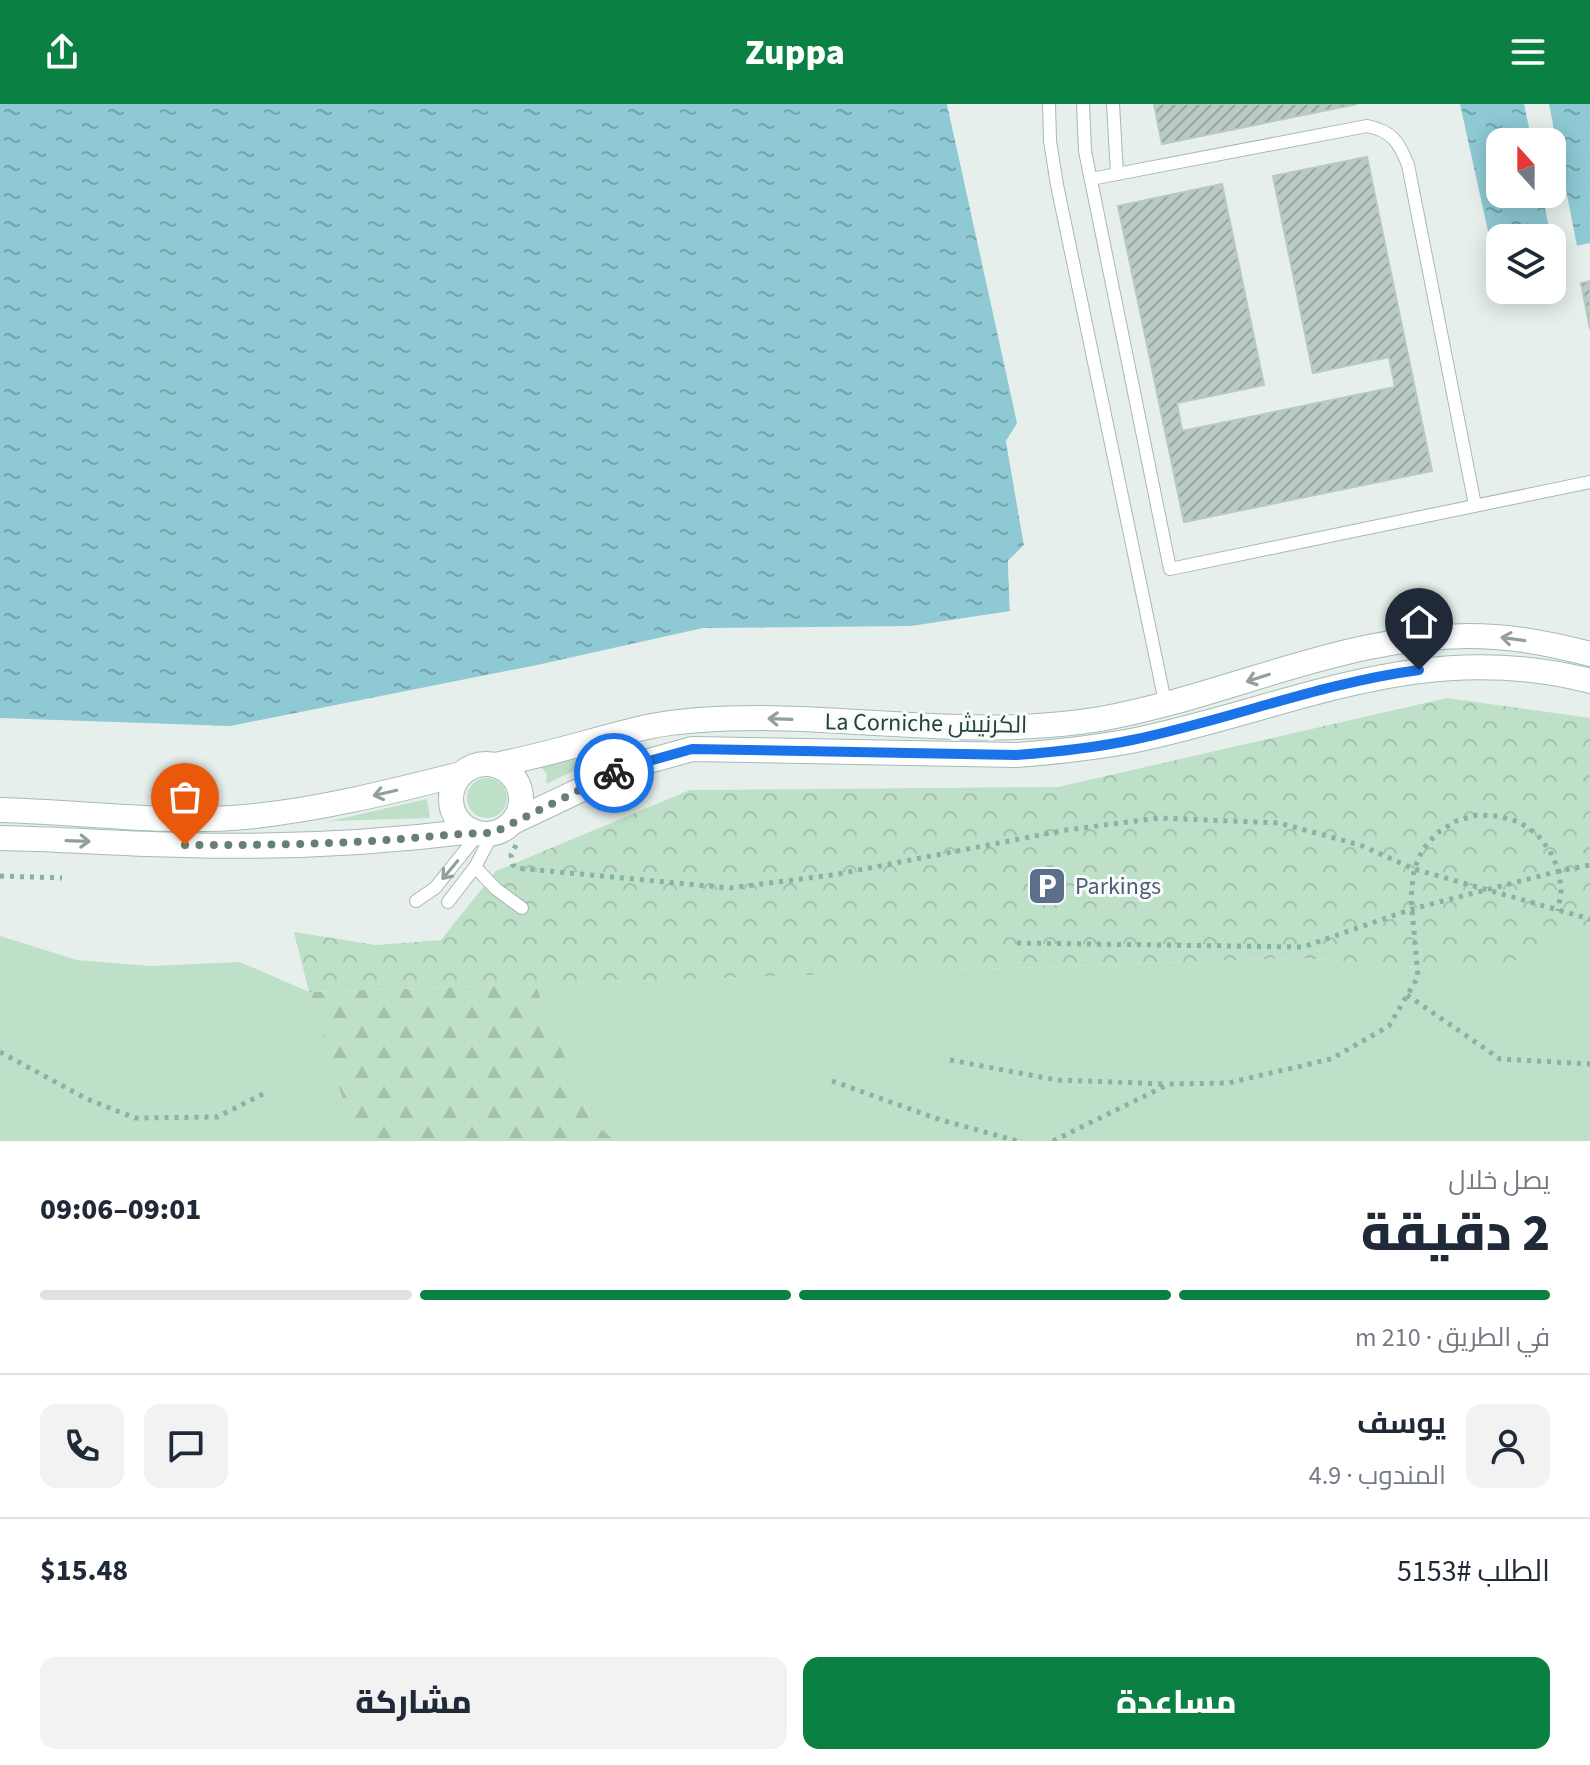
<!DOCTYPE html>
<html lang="ar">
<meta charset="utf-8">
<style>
:root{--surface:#fff;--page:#f2f2f3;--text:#1f2937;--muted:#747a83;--line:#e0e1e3;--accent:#0b8043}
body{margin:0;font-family:"Source Sans 3",Cairo,sans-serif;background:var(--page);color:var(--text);direction:rtl;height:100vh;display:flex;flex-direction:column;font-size:30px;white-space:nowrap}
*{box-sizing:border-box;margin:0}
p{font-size:26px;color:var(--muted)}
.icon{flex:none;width:44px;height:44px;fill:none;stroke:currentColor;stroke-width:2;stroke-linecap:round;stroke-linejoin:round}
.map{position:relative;height:1037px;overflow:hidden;direction:ltr}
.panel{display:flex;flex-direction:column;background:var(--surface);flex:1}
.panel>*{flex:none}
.needle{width:52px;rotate:339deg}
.tools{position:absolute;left:1486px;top:24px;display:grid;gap:16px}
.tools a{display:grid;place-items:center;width:80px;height:80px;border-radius:16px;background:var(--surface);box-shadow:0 4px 20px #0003;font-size:40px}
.pin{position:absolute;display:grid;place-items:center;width:68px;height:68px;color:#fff;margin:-82px -34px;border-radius:50% 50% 50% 0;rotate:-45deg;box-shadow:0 0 8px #0007}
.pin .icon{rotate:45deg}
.courier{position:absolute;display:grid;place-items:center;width:80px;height:80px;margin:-40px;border:6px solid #1a73e8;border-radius:50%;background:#fff;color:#222;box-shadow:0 2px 10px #0007}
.summary em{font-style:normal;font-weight:800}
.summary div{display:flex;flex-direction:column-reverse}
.summary{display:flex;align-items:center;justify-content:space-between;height:136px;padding:0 40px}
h1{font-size:52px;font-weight:800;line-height:60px}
.bar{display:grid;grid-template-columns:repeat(4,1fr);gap:12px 8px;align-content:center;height:96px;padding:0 40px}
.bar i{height:10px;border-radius:6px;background:var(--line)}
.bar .active{background:var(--accent)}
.bar p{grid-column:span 4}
.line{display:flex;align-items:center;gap:20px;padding:0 40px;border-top:2px solid var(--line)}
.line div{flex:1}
.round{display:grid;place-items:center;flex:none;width:84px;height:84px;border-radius:16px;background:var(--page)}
.button{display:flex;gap:16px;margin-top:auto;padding:16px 40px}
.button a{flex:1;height:92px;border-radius:16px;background:var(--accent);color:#fff;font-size:32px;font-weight:800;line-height:92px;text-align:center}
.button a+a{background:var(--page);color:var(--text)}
header{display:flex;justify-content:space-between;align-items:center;height:104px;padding:0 40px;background:var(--accent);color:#fff;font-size:36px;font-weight:800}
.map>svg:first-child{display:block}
.grass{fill:#bfe0c8}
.forest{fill:url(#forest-firs)}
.park{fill:url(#park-crowns)}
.water{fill:url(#water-ripples);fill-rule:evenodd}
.pier{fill:#e6efeb}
.building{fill:url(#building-hatch);stroke:#b8c9c2;stroke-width:2}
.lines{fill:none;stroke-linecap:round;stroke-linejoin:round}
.lane-casing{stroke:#a8b8b2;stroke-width:14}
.secondary-casing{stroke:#a4bbb3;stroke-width:26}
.path{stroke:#86b3a5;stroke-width:5;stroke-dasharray:4 6;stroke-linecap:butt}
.lane{stroke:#fff;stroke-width:12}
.secondary{stroke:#fff;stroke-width:24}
.oneway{stroke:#92a09c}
.done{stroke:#687f78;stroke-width:8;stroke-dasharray:0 14.4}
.route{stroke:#1a73e8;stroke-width:10}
.labels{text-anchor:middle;stroke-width:6;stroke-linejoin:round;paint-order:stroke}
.street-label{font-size:24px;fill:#24423a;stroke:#f7fbf9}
.service-label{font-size:24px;fill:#4e5e75;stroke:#f7fbf9;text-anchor:start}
</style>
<header><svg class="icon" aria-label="menu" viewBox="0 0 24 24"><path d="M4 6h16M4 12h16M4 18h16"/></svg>Zuppa<svg class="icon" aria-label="share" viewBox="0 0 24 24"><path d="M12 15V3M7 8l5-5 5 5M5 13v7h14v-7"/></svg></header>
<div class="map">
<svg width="1590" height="1037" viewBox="0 0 1590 1037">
<defs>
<pattern id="forest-firs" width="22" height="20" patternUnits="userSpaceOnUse" patternTransform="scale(2)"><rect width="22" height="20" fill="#bfe0c8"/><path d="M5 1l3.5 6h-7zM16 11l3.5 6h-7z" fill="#a4c1ad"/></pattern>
<pattern id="park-crowns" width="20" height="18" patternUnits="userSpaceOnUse" patternTransform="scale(2)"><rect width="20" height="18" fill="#bfe0c8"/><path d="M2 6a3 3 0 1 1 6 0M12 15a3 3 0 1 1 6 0" fill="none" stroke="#a4c1ad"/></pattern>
<pattern id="water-ripples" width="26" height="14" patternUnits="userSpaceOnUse" patternTransform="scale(2)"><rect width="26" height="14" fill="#8ec9d4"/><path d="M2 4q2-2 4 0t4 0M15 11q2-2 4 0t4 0" fill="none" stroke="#74a5ad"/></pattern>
<pattern id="building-hatch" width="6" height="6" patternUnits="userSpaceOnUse" patternTransform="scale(2)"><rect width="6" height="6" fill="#bbcac4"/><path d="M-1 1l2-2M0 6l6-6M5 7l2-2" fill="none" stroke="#98a6a0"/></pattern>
</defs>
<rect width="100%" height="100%" fill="#e6efeb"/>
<!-- grass -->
<g class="grass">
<path d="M612,649L546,680L547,670L540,662Z"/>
<circle cx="487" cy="694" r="20"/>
<path d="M427,695L430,714L330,717Z"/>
<path d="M1556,823L1590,834V1037H616L591,1017L535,880L1302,854L1417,863L1528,851Z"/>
<path d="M0,832L77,856L151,862L240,858L309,888L356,1037H0Z"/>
</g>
<!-- forest -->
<path class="forest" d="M535,880L591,1017L616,1037H356L309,888Z"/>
<!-- park -->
<path class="park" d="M1447,594L1590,614V834L1556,823C1547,831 1539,843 1530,850C1494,876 1350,857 1302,854L309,888L294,828L376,841L441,836L496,767L690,686L1058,683Z"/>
<!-- water -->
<g class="water">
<path d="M0,0H947L1018,319L1006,337L1024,441L1008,457L1010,507L911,522L703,524L537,561L230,622L0,614Z"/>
<path d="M1460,0H1590V139L1552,147V134H1500V152L1493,150ZM1500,38H1552V90H1500Z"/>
</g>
<!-- pier -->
<g class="pier">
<path d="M947,0H951L1021,319L1010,338L1028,441L1012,458L1014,508L1010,511L1008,457L1024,441L1006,337L1017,319Z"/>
<path d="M1524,0H1549L1577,142L1554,147L1542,90H1552V38H1532Z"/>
</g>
<!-- building -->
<g class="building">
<path d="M1154,0H1357L1162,40Z"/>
<path d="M1367,53L1432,367L1184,418L1118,102L1222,80L1264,281L1177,299L1182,327L1395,283L1389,253L1313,269L1273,72Z"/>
<path d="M1590,177V225L1581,179Z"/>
</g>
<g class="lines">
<defs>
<g id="lane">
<path d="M1049,0L1050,37L1057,81L1165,598"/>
<path d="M1083,0L1085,47L1170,465L1590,378"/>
<path d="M1113,0L1117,70"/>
<path d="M1091,75L1367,22C1392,27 1399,38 1408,61L1475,401"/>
<path d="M475,763L496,785L522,804"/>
<path d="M416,797L435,784L479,729"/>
<path d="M448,798L475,763L493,729"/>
</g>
<g id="secondary">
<circle cx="486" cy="695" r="35"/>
<path d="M495,661C547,651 596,635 647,623C684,615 724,614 762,614C874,615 988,634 1100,615C1231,592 1359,523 1495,533C1527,535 1559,542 1590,550"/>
<path d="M0,706C81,708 164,720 245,713C318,706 390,688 461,670"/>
<path d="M513,718L631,662L692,645L1016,651C1055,648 1093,644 1131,637C1292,604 1420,533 1590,577"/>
<path d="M0,734C61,735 123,740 184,741C281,744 377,739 473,727"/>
</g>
</defs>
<!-- lane casing -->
<use href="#lane" class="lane-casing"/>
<!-- secondary casing -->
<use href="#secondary" class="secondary-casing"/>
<!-- path -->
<g class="path">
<path d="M516,741L511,751L513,761L516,764L730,784L833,771L1066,726L1159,714L1279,719L1360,741L1414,765L1590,815"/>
<path d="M0,772L62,774"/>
<path d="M1017,839L1303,843L1412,805L1559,767L1590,761"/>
<path d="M1407,891L1500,955L1590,960"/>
<path d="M0,948L87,995L135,1014L217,1013L267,988"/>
<path d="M950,956L1057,976L1168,980"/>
<path d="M832,977L938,1015L1017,1037"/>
<path d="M1053,1037L1169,980L1228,979L1331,955L1389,922L1418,873L1411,794L1414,765L1423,745L1437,729L1456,717L1477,711L1498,712L1519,718L1537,730L1550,747L1559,767L1561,787L1558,807"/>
</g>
<!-- lane -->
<use href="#lane" class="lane"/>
<!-- secondary -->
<use href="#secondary" class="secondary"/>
</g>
<!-- one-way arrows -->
<defs><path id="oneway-shaft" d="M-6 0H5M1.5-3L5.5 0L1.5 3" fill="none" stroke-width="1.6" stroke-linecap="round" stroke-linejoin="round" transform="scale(2)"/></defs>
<g class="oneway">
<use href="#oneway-shaft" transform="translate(1513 535) rotate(-172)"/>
<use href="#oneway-shaft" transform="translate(1258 574) rotate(162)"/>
<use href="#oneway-shaft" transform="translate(780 615) rotate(-178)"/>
<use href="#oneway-shaft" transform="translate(385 689) rotate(167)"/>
<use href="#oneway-shaft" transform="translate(78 737) rotate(2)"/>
<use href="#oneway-shaft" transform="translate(450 766) rotate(130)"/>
</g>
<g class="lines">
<!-- done -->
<path class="done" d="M185,741C247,741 308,741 370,737C411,735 452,729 493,729L614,669"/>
<!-- route -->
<path class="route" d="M614,669L631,662L692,645L1016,651C1055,648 1094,644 1132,636C1228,616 1321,579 1419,566"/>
</g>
<!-- icons -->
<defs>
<symbol id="parking-square" viewBox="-11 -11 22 22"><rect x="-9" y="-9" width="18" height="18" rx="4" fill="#5c6f8a" stroke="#f7fbf9"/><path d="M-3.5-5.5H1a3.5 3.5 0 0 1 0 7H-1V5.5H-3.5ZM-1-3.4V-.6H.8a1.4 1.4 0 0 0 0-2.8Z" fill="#fff"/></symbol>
</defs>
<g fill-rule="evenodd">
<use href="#parking-square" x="1025" y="760" width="44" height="44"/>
</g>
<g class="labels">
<!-- street labels -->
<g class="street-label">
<text transform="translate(926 619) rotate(1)" y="8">La Corniche الكرنيش</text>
</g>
<!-- service labels -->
<g class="service-label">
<text x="1075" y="790">Parkings</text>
</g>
</g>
</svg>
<div class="tools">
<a><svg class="needle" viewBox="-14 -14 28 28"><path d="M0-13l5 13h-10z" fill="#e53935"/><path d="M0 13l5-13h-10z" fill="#747a83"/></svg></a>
<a><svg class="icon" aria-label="layers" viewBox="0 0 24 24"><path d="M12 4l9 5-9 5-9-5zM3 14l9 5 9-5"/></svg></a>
</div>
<div class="pin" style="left:185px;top:741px;background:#ea580c"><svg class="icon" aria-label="bag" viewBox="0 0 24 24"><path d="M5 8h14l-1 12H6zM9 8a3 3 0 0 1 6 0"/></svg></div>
<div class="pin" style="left:1419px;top:566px;background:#1f2937"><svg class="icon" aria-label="home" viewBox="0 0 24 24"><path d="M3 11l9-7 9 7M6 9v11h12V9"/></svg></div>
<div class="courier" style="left:614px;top:669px"><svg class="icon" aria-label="bike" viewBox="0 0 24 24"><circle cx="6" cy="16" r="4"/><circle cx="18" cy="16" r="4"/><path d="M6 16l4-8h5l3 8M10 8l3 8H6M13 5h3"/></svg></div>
</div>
<section class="panel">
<div class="summary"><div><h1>2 دقيقة</h1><p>يصل خلال</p></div><em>09:01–09:06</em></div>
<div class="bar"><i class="active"></i><i class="active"></i><i class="active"></i><i></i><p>في الطريق · 210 m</p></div>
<div class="line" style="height:144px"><a class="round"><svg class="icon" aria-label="person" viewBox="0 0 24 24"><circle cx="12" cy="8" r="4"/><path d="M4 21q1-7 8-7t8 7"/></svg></a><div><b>يوسف</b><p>المندوب · 4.9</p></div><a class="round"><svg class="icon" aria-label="chat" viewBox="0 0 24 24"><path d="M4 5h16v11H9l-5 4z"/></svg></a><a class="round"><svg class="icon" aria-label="phone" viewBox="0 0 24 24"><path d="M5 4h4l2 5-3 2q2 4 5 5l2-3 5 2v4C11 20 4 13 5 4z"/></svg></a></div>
<div class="line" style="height:104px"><div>الطلب #5153</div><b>$15.48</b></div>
<div class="button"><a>مساعدة</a><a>مشاركة</a></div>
</section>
